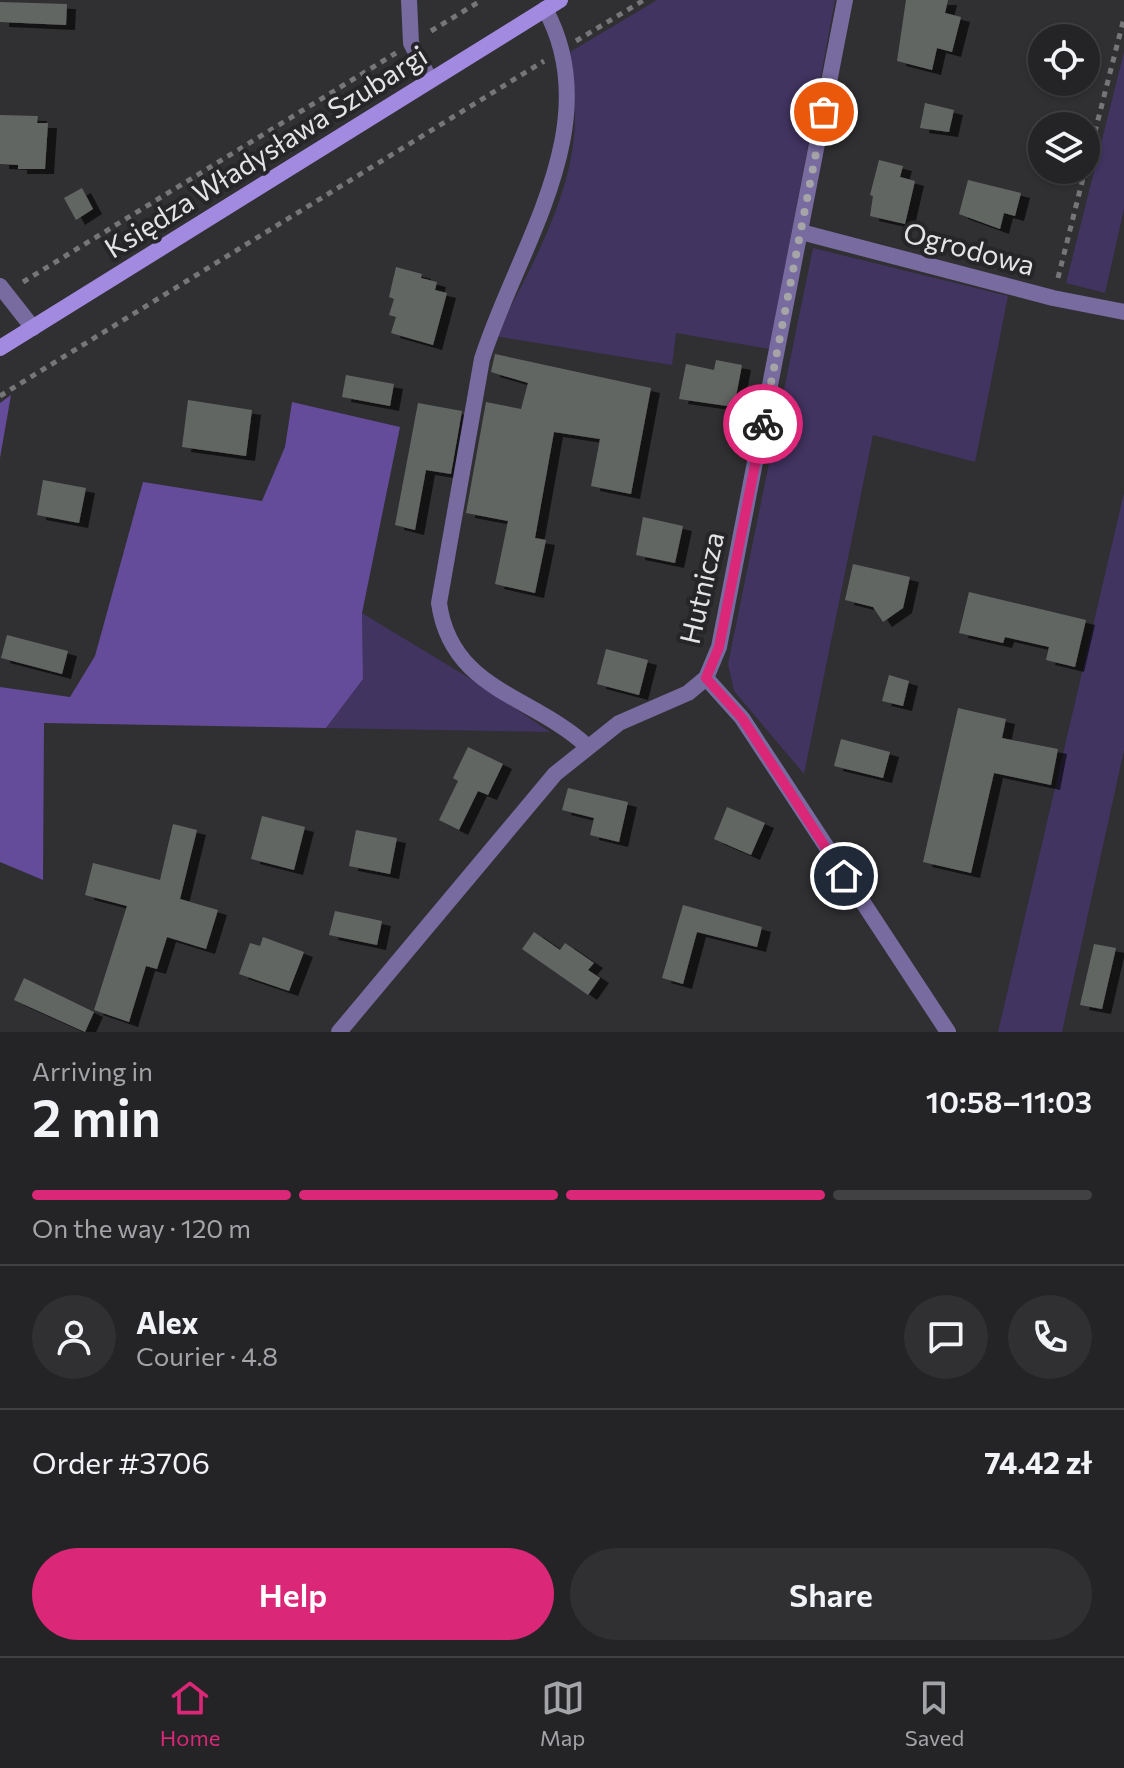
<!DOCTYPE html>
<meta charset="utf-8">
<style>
:root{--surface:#242326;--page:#302f32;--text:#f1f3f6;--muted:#a3a4a7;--line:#414043;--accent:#db2777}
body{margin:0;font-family:Commissioner,sans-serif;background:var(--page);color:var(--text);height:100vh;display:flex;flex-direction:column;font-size:30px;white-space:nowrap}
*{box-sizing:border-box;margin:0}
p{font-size:26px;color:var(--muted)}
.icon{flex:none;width:44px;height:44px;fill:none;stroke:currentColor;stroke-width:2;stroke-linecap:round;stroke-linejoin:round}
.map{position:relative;height:1032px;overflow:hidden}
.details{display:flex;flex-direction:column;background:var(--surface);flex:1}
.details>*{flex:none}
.controls{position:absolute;left:1028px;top:24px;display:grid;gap:16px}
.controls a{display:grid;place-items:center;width:72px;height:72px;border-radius:50%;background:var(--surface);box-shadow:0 2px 6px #0004,0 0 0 2px var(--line);font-size:40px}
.pin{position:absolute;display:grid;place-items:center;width:68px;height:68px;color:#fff;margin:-34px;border:4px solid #fff;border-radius:50%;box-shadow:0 2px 8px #0007}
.courier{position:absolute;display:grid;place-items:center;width:80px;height:80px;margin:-40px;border:6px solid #db2777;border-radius:50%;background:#fff;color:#222;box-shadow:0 2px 10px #0007}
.overview em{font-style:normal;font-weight:600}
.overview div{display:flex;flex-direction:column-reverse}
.overview{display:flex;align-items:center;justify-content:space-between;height:136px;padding:0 32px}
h1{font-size:52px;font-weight:600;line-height:60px}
.bar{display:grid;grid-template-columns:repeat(4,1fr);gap:12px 8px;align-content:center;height:96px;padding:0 32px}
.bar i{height:10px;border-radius:6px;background:var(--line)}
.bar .selected{background:var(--accent)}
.bar p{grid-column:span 4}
.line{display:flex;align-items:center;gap:20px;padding:0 32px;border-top:2px solid var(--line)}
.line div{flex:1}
.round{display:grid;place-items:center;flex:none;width:84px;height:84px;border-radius:42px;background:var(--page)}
.primary-button{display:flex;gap:16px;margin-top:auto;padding:16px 32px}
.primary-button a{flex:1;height:92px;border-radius:48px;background:var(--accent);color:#fff;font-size:32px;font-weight:600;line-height:92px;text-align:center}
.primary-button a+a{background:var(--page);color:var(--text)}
.tab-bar{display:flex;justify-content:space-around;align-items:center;height:112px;border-top:2px solid var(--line);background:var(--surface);font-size:22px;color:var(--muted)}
.tab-bar a{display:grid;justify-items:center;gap:4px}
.tab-bar .selected{color:var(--accent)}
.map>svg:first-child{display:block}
.green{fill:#413461}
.forest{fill:#644c9a}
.building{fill:#626664;filter:url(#shadow)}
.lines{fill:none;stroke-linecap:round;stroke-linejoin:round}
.path{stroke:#767578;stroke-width:5;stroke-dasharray:6 6;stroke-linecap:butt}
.lane{stroke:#786ba0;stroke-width:16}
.street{stroke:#786ba0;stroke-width:16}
.secondary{stroke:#a18adf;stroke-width:16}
.done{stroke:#a5a4a7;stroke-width:8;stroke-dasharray:0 14.4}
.route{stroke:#db2777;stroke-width:10}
.labels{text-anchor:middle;stroke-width:8;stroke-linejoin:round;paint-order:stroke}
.street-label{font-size:28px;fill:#e4e3e6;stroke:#262528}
</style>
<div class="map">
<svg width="1124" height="1032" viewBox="0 0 1124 1032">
<defs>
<filter id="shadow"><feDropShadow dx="9" dy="5" stdDeviation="0" flood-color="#0009"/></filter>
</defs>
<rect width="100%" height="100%" fill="#302f32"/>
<!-- green -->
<g class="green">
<path d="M657,0H835L770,349L676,333L672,365L495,336C529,272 574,194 575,120C575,97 572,74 570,52Z"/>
<path d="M1124,52V209L1105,293L1066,283Z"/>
<path d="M813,248L1008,296L975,462L873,435L804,774L734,691L728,664Z"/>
<path d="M1124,493V750L1062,1032H998Z"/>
<path d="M362,613L479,684L550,732L326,728L363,679Z"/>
</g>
<!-- forest -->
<g class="forest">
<path d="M11,395L0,458V403Z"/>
<path d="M292,402L400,427L362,613L363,679L326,728L44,723L43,880L0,862V687L70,697L95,656L143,482L262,501L285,447Z"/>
</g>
<!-- building -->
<g class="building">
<path d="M906,0H948L945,13L961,17L952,52L937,48L932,70L897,61Z"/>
<path d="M0,2L67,4L66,25L0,22Z"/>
<path d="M925,103L954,110L949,132L920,128Z"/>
<path d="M0,115L38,116L37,123H48L45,169H18V165L0,164Z"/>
<path d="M879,160L903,166L900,177L915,181L905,224L870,216L873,196L870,195Z"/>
<path d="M968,180L1021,193L1015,216L1004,213L1000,229L959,214Z"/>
<path d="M82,188L93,209L76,220L64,198Z"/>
<path d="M396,267L422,274L421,278L437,282L435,290L447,293L433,345L391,333L396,317L389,315L394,299L389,297Z"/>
<path d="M495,354L651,388L631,494L591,486L600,439L554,432L535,538L546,540L535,593L495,584L508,521L466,513L486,402L521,409L528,383L491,372Z"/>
<path d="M716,360L742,365L734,407L679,399L686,364L714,370Z"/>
<path d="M346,375L394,384L390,406L342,397Z"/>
<path d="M188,400L252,410L246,456L182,447Z"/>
<path d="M418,403L462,411L451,474L426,470L415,530L395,525Z"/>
<path d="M43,480L86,488L79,523L37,515Z"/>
<path d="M643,517L683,526L675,563L636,555Z"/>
<path d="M853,564L910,577L903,608L883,622L873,607L845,600Z"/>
<path d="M969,592L1086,620L1075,667L1046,660L1049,647L1005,637L1003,643L959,633Z"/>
<path d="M7,635L68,651L62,674L1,658Z"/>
<path d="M606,649L648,660L639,695L597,684Z"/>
<path d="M889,675L909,681L903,706L882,701Z"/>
<path d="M958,708L1006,719L1002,738L1058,749L1051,785L994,773L971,873L923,862Z"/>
<path d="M841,739L890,752L883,778L834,766Z"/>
<path d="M468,747L503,764L488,795L478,791L459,830L439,820L458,781L453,778Z"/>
<path d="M568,788L628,802L619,842L590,835L594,818L562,810Z"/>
<path d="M727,807L765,823L751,855L714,839Z"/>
<path d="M262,816L305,827L294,870L251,859Z"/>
<path d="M173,824L197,830L180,899L218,910L206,949L167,937L157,969L146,966L129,1022L94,1010L127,906L85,895L93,863L160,880Z"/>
<path d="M356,830L397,838L390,874L349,866Z"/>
<path d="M683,905L762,927L757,947L697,932L683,984L662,978Z"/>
<path d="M335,911L382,921L377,945L329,935Z"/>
<path d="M534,932L560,950L565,943L594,963L588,970L600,978L588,995L522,949Z"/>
<path d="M263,937L304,952L289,991L239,974L250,943L260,946Z"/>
<path d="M1094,944L1116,948L1102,1009L1080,1005Z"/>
<path d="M24,978L94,1012L85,1032L14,1000Z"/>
</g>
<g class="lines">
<!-- path -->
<g class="path">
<path d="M431,31L482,0"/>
<path d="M576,41L644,0"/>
<path d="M1086,167L1124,18"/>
<path d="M1058,278L1085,170"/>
<path d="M23,282L396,53"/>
<path d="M0,396L544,61"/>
</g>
<!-- lane -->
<g class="lane">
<path d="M409,0L411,43L430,80"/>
<path d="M545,9C609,125 516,250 482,359L439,603C451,690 532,695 587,746"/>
</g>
<!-- street -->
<g class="street">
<path d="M801,232L1053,298L1124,312"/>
<path d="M0,286L33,328"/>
<path d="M706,678L742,718L948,1032"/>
<path d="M339,1032L555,774L619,723L688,693L706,678L719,647L845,0"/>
</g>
<!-- secondary -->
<path class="secondary" d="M0,348L560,0"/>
</g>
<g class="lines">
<!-- done -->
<path class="done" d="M763,424L824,112"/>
<!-- route -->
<path class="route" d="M763,424L719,647L706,678L742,718L844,876"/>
</g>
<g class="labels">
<!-- street labels -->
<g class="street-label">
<text transform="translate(266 152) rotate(-32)" y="10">Księdza Władysława Szubargi</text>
<text transform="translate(969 249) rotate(15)" y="10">Ogrodowa</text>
<text transform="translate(702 588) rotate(-77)" y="10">Hutnicza</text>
</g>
</g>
</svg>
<div class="controls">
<a><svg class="icon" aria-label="locate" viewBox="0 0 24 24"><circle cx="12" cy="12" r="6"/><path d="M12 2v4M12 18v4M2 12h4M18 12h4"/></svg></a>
<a><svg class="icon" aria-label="layers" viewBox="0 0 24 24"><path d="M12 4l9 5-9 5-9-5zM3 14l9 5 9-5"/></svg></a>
</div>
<div class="pin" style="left:824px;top:112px;background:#ea580c"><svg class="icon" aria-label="bag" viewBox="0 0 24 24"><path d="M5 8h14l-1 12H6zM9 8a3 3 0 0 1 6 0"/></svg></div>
<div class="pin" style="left:844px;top:876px;background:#1f2937"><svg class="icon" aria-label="home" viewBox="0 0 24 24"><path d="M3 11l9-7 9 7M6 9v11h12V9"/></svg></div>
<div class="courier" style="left:763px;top:424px"><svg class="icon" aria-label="bike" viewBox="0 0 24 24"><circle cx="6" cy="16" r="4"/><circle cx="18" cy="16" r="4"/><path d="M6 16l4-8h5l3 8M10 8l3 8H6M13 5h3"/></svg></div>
</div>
<section class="details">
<div class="overview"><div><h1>2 min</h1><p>Arriving in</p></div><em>10:58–11:03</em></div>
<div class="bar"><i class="selected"></i><i class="selected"></i><i class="selected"></i><i></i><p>On the way · 120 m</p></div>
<div class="line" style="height:144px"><a class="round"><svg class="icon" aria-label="person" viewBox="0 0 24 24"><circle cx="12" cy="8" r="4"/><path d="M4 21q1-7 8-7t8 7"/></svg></a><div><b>Alex</b><p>Courier · 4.8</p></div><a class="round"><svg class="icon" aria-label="chat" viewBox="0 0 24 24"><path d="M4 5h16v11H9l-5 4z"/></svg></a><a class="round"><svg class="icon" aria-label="phone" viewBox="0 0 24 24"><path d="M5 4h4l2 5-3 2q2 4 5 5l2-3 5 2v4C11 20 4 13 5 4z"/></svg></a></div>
<div class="line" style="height:104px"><div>Order #3706</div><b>74.42 zł</b></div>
<div class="primary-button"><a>Help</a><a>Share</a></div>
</section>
<nav class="tab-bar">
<a class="selected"><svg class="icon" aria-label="home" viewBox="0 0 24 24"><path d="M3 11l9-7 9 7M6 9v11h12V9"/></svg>Home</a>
<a><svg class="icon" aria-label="map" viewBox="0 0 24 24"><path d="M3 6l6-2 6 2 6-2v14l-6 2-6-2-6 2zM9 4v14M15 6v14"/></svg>Map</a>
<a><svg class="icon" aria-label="saved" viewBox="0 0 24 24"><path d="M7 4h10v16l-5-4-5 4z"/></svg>Saved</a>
</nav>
